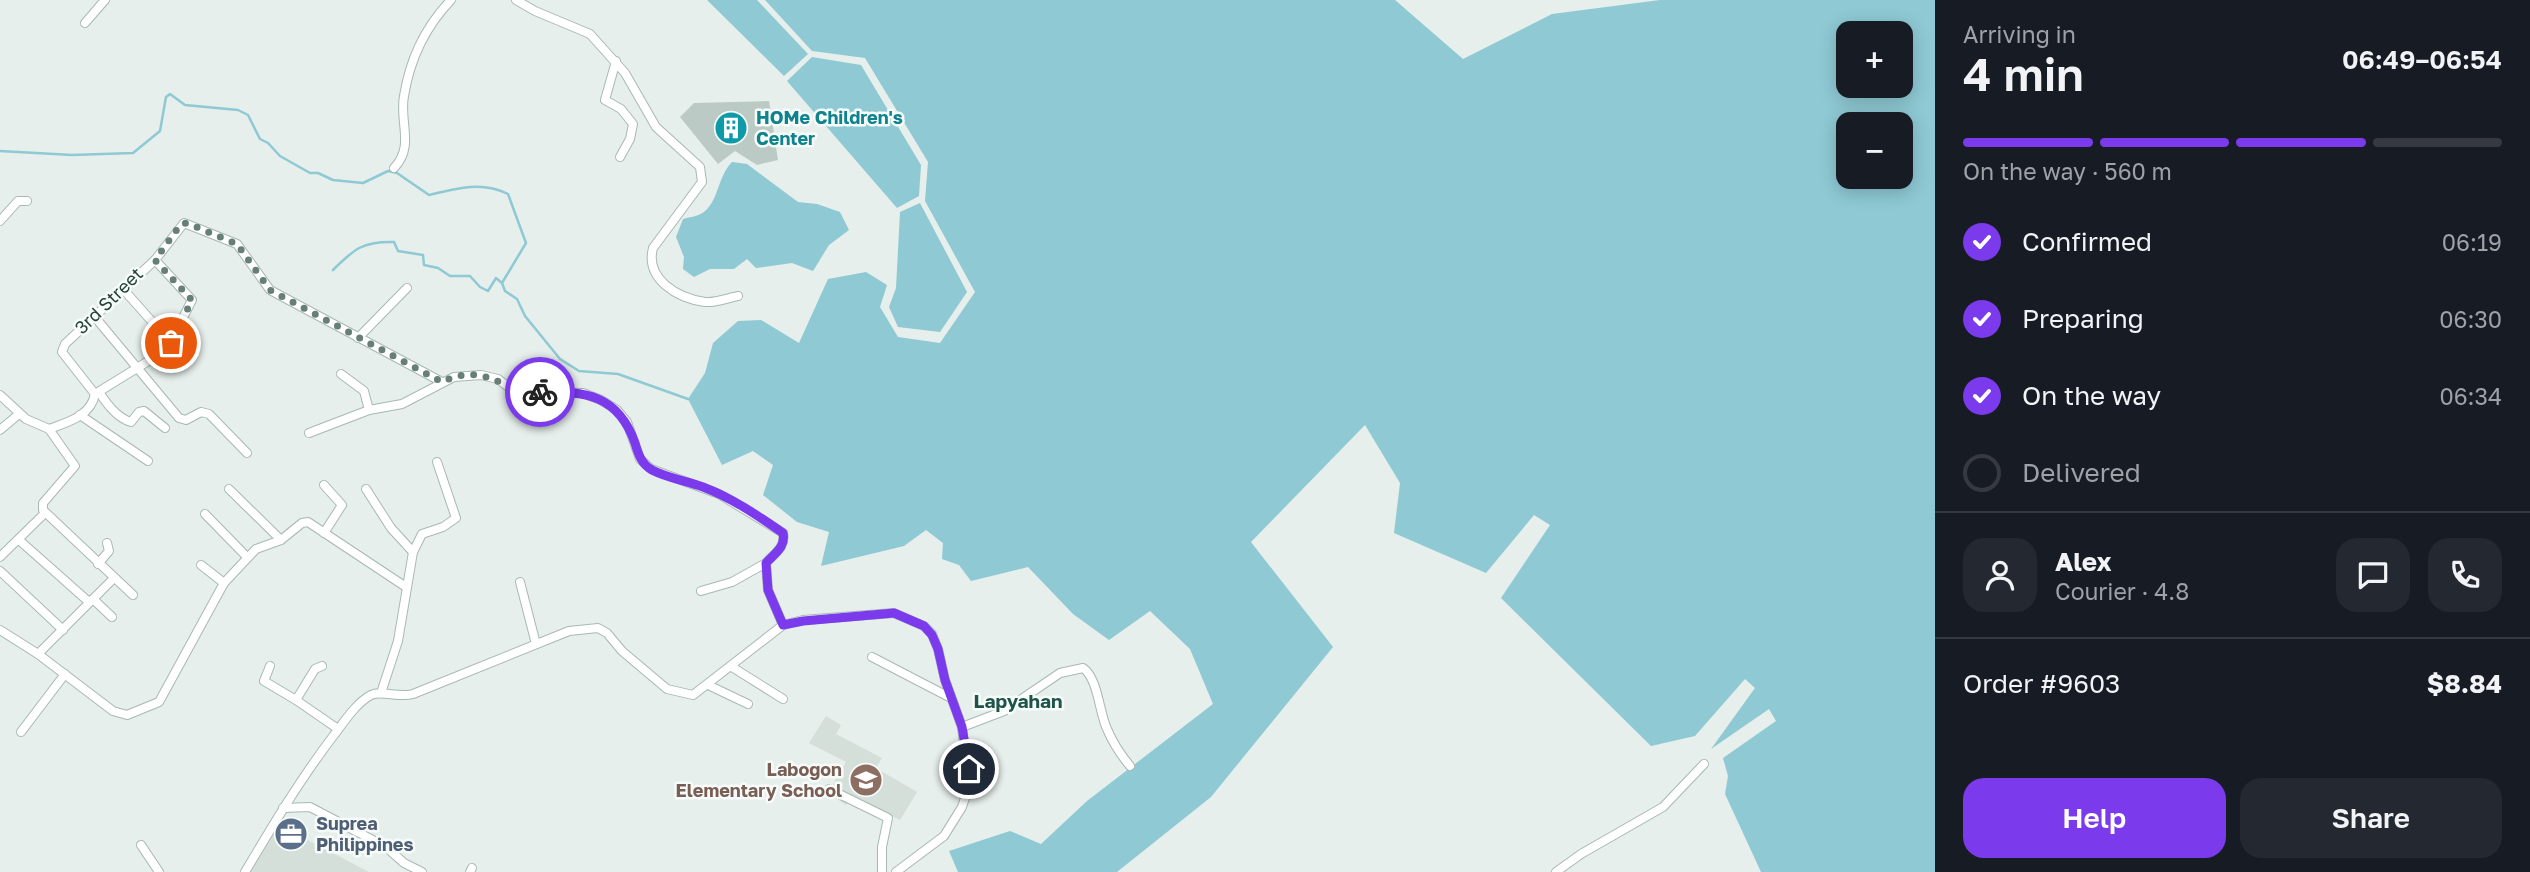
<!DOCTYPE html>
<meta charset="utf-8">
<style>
:root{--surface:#171b24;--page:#242831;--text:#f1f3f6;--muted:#9ea1a6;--line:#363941;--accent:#7c3aed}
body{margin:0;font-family:"Golos Text",sans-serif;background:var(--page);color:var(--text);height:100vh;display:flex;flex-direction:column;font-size:26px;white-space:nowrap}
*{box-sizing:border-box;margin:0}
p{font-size:23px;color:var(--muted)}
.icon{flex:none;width:38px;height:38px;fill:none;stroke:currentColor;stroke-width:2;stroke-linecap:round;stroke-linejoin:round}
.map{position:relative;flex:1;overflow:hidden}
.sheet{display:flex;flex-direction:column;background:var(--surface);width:595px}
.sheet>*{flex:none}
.tools{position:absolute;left:1836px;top:21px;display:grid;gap:14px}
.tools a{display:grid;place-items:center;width:77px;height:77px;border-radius:14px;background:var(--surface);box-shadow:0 4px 18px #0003;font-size:35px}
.pin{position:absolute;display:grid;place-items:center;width:60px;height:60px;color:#fff;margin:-30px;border:4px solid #fff;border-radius:50%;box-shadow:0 2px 7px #0007}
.courier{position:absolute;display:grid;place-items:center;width:70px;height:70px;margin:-35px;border:5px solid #7c3aed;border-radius:50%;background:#fff;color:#222;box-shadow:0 2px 9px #0007}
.head em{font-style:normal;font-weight:600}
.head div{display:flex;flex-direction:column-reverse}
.head{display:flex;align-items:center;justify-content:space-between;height:119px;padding:0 28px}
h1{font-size:46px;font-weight:600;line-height:52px}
.bar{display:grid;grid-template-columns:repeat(4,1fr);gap:10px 7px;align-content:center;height:84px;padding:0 28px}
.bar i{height:9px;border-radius:5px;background:var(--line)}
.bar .selected{background:var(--accent)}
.bar p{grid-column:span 4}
.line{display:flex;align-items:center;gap:18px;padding:0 28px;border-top:2px solid var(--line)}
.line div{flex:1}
.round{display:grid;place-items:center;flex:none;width:74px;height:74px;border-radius:21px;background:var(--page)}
ol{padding:0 28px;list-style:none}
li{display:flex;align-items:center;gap:21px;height:77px}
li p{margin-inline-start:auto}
li .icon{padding:7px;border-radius:50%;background:var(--accent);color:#fff;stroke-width:4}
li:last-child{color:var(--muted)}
li i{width:38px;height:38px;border:4px solid var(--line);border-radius:50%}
.primary-button{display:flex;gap:14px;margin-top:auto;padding:14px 28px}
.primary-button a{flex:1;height:80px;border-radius:21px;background:var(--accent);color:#fff;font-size:28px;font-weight:600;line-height:80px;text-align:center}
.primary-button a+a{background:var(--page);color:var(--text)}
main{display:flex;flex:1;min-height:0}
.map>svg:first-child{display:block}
.built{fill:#d4dfda}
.water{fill:#8ec9d4;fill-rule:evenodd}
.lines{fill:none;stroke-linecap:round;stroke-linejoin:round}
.stream{stroke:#8ec9d4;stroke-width:2.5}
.building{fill:#bbcac4}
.minor-casing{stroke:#a8b8b2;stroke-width:10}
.minor{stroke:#fff;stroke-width:8}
.done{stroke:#687f78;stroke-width:7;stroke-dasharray:0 12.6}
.route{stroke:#7c3aed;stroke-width:9}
.labels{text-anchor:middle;stroke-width:5;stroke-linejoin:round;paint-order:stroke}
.culture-label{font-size:18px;font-weight:bold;fill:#0d838f;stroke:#f7fbf9;text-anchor:start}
.street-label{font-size:18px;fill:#24423a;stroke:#f7fbf9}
.education-label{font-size:18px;font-weight:bold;fill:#785e54;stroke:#f7fbf9;text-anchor:end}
.service-label{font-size:18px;font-weight:bold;fill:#4e5e75;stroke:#f7fbf9;text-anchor:start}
.neighbourhood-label{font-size:19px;font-weight:bold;fill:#1f5548;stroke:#f7fbf9}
</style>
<main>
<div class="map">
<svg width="1935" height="872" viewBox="0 0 1935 872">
<rect width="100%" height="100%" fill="#e6efeb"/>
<!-- built -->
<g class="built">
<path d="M826,716L841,725L836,734L882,758L876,768L917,792L900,820L854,796L846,805L828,793L846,762L809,743Z"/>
<path d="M283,817L307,828L302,837L369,872H250Z"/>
</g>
<!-- water -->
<g class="water">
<path d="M707,0H757L808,54L784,76Z"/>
<path d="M765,0H1395L1463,59L1552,14L1660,0H1935V872H1761L1725,794L1728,776L1723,758L1776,721L1769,709L1711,749L1755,688L1745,679L1695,736L1651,746L1501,598L1550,525L1534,515L1486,573L1394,533L1400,483L1365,425L1251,542L1333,647L1211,797L1117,872H958L949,851L1010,831L1041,844L1087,801L1213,704L1190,649L1150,611L1109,640L1073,614L1028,567L971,581L959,565L942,559L943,543L926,530L904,546L821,566L829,532L797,522L763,495L773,465L753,451L722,465L688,399L705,373L713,343L738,321L761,320L799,343L828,279L866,272L887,285L880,307L898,337L940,343L975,292L925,201L928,162L865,58L812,51ZM1848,33H1900V86H1848ZM1848,124H1900V177H1848Z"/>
<path d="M812,57L861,65L921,165L919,196L897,208L787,81Z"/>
<path d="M732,162L747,164L798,202L817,204L840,212L849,230L829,245L813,271L792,263L756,268L747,259L734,269H710L694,277L683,269L684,257L676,237L683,219C690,217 700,216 705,211C719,199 718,176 732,162Z"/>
<path d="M920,203L967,292L940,332L898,327L889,307L896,288L900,212Z"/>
</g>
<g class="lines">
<!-- stream -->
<g class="stream">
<path d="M0,151L72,155L133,153L160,131L166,97L170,94L185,105L238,110L248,115L260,139L268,143L280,156L310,173H318L333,180L363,183L388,171L397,173L429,195C457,188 482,181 508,194L526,243L502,283L505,291L517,299L525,316L560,359L579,371L618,374L688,399"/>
<path d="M333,270C354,249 363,241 394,242L398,251L423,255L424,265L438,268L450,276H470L480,287L488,291L496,278L502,283"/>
</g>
</g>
<!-- building -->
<path class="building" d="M769,101L778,160L757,165L735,151L718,164L680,117L694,103Z"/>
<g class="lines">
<defs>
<g id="minor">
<path d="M516,0L535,11L590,34L625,73L656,127L700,167L702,182L653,248C645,279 677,298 705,302C715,303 728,298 738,296"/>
<path d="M85,23L105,0"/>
<path d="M616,61L605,100L621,109L633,124L630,139L620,157"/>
<path d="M394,168C415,146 399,122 404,96C410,59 425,27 451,0"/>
<path d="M0,221L18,201H27"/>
<path d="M123,289L171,343"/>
<path d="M94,316L179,418L186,420L201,412L209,414L247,453"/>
<path d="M358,338L407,288"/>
<path d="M341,374L364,391L369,410"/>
<path d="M99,392C107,404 117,418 131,422L139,412L144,411L165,428"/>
<path d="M95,394L62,352L65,344L155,260L184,223L237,244L270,290L442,382"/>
<path d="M0,395L26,419L49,429L75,466L43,503V510L133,595"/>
<path d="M80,415L148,461"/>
<path d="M49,429C68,422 91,416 95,394L163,352L169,345L192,300L155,260"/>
<path d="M0,430L19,414"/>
<path d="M309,433L369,410L402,404L454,377L481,375L498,379L511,389L530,392L583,393L601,400L617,410L627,422L640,459L651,469L719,494L783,533C786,547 775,553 766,563L768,590L783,625"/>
<path d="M324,485L342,505L324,533"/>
<path d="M229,489L281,540"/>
<path d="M366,489L391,528L413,552"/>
<path d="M205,514L247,557"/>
<path d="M19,540L89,602"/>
<path d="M0,557L45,513"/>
<path d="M98,564L109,551L107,543"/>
<path d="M201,565L224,583"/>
<path d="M0,571L63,630"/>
<path d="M520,582L536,644"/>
<path d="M701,591L732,582L766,563"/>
<path d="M93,599L112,617"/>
<path d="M0,630L38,654L113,711L127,715L159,702L224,583L256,549L281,540L302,523L308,522L406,587"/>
<path d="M38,654L114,578"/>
<path d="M872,657L951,698"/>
<path d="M270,666L264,681L296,700"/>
<path d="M322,666L315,669L296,700L338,729"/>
<path d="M732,667L783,699"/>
<path d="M708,685L748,704"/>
<path d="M381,693L398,641L413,552L422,534L443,527L456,518L437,462"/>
<path d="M962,727L1004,711L1060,673L1083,668C1098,678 1099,712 1107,729C1113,743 1120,754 1130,766"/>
<path d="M21,732L65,674"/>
<path d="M829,789L888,818L882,847V872"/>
<path d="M283,808L310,807L386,847L404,863L422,872"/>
<path d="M141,845L159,872"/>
<path d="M245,872C273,825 301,778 334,735C344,722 356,703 371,695C381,690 399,698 413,694L569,631L598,628L607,633L622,651L667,689L693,695L783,625L803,620L894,613L924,626L932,634L938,649L945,680L962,727L969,786L962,807L944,836L896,872"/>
<path d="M470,872L472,868"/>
<path d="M1556,872L1581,854L1663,807L1704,764"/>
</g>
</defs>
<!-- minor casing -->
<use href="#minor" class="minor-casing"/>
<!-- minor -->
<use href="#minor" class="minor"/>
</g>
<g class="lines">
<!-- done -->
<path class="done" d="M171,343L192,300L155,260L181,224L187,223L237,244L270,290L442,382C487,361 499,392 540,392"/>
<!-- route -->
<path class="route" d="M540,392C586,391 618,395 635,443C638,453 641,464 652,470C667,478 687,481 703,487C732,498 757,515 783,533C786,547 775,553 766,563L768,590L783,625L803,621L894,613L924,626L932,635L938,649L945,680L962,727L969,769"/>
</g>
<!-- icons -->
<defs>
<symbol id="building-disc" viewBox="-11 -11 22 22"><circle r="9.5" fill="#0f9aa8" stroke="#f7fbf9"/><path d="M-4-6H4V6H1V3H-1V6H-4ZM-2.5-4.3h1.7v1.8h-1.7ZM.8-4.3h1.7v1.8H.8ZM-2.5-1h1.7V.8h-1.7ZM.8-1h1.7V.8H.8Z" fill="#fff"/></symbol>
<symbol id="school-disc" viewBox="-11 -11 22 22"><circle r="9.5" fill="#8d6e63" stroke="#f7fbf9"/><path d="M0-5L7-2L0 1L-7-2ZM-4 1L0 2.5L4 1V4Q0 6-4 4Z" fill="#fff"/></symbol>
<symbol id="office-disc" viewBox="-11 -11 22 22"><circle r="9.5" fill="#5c6f8a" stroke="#f7fbf9"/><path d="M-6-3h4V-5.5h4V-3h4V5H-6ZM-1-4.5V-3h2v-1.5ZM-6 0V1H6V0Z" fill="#fff"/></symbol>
</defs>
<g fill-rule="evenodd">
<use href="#building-disc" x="712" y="109" width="38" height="38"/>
<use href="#school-disc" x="847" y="761" width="38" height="38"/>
<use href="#office-disc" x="272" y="815" width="38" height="38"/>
</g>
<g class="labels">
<!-- culture labels -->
<g class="culture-label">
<text x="756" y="124">HOMe Children's<tspan x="756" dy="21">Center</tspan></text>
</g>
<!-- street labels -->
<g class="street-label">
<text transform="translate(109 301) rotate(-44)" y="6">3rd Street</text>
</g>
<!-- education labels -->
<g class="education-label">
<text x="842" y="776">Labogon<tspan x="842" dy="21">Elementary School</tspan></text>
</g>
<!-- service labels -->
<g class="service-label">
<text x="316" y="830">Suprea<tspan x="316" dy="21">Philippines</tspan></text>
</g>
<!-- neighbourhood labels -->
<g class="neighbourhood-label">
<text x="1018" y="708">Lapyahan</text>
</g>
</g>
</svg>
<div class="tools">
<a>+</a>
<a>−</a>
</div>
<div class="pin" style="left:171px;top:343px;background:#ea580c"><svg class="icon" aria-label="bag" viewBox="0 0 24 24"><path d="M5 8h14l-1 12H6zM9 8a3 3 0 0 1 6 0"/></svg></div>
<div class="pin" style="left:969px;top:769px;background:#1f2937"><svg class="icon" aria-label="home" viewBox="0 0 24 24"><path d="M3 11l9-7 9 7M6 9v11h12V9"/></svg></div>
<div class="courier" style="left:540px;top:392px"><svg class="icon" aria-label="bike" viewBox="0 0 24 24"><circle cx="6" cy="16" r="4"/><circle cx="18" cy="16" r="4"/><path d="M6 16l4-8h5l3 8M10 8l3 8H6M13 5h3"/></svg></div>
</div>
<section class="sheet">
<div class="head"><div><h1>4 min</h1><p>Arriving in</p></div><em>06:49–06:54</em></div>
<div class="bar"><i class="selected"></i><i class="selected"></i><i class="selected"></i><i></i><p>On the way · 560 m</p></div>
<ol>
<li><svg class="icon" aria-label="check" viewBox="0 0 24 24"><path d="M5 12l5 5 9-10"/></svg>Confirmed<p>06:19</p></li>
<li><svg class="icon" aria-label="check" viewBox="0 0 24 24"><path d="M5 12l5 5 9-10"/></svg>Preparing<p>06:30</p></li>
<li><svg class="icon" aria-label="check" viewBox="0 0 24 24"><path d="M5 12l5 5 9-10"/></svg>On the way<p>06:34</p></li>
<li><i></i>Delivered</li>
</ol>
<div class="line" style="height:126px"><a class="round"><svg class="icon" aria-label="person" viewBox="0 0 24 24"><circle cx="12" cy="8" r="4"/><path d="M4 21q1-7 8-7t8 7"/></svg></a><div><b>Alex</b><p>Courier · 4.8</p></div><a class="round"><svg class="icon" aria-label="chat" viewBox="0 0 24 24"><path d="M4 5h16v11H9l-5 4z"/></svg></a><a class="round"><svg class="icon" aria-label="phone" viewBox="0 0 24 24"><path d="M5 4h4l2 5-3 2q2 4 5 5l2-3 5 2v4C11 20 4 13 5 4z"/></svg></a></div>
<div class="line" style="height:91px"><div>Order #9603</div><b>$8.84</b></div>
<div class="primary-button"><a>Help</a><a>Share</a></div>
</section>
</main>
